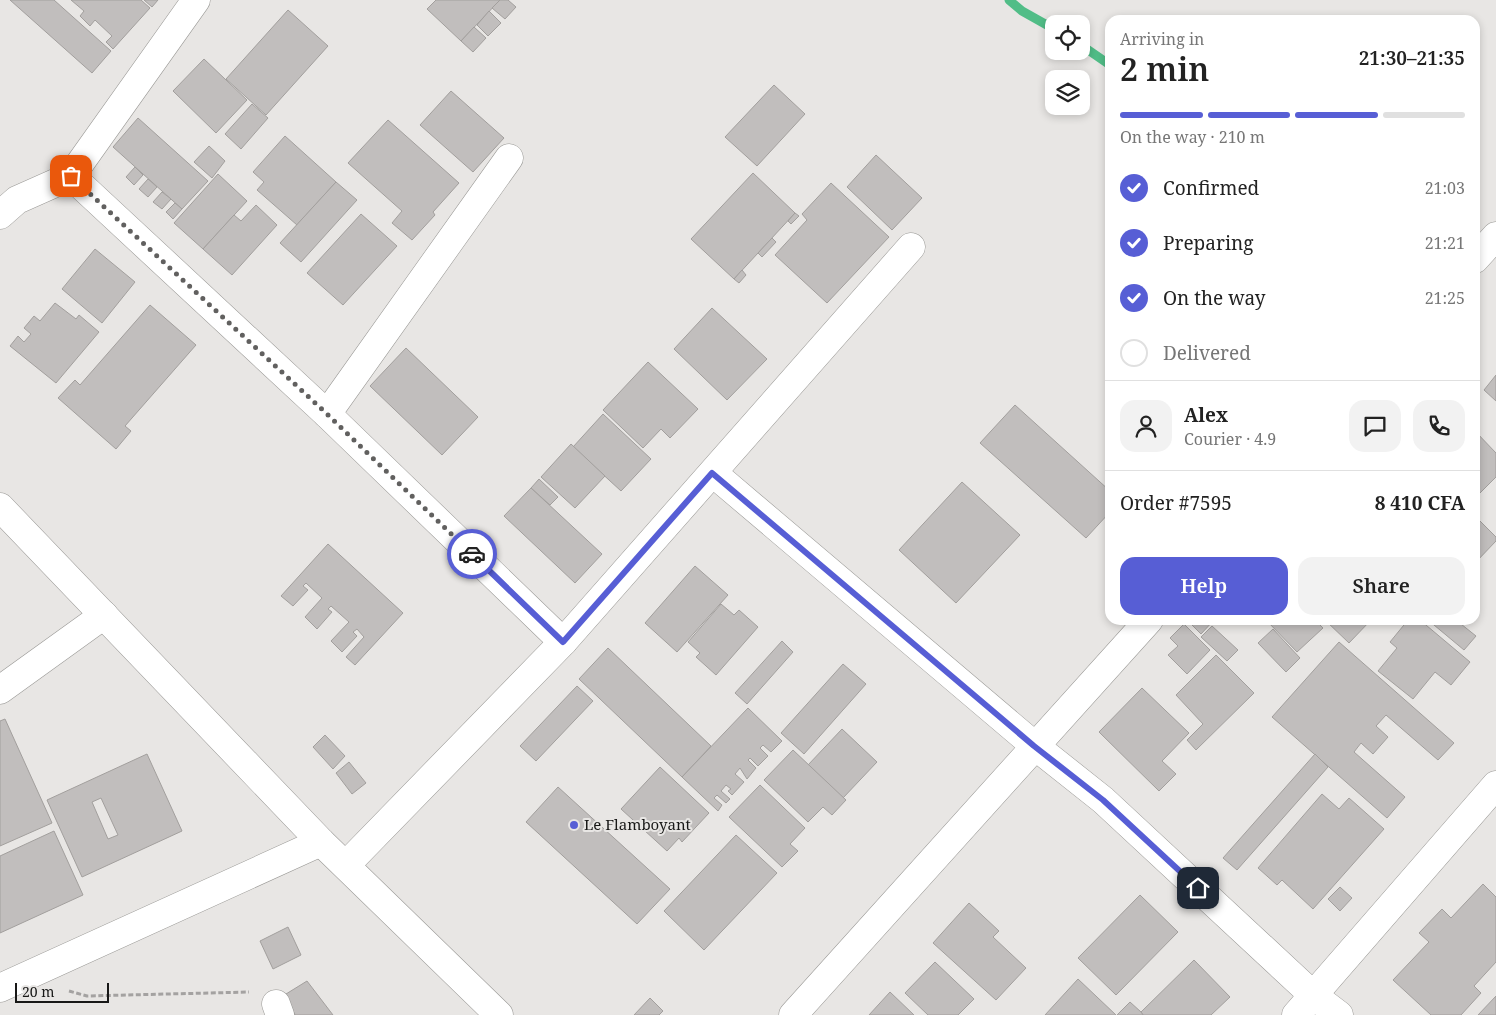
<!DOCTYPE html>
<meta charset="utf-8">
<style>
:root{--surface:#fff;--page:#f2f2f2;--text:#222;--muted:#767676;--line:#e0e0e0;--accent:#575ed5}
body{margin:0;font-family:"Noto Serif",serif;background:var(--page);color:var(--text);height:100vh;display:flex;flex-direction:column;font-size:19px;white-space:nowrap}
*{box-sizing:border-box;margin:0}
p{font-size:16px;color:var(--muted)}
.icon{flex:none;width:28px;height:28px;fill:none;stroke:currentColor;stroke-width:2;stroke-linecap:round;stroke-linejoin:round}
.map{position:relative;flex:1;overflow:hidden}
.details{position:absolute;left:1105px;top:15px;width:375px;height:610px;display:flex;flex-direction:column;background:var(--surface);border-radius:15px;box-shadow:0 2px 8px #0003}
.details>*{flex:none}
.fabs{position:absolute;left:1045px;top:15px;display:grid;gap:10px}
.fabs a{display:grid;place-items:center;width:45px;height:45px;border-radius:10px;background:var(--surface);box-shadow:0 2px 8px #0003;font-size:25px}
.scale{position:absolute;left:15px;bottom:12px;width:94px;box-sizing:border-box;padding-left:5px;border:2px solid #181817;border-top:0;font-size:14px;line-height:18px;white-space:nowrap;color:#181817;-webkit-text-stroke:4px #e8e6e4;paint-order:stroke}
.pin{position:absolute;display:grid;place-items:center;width:42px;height:42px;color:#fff;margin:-21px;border-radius:10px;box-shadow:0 2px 8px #0006}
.courier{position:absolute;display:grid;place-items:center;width:50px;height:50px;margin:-25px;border:4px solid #575ed5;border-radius:50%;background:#fff;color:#222;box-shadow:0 1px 6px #0007}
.overview em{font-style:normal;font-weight:600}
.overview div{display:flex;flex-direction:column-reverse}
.overview{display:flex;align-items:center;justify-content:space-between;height:85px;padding:0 15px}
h1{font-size:32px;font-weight:600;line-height:38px}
.bar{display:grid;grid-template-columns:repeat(4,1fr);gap:8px 5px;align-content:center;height:60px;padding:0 15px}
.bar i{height:6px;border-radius:4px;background:var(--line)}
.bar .on{background:var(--accent)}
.bar p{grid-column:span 4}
.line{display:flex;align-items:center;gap:12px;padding:0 15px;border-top:1px solid var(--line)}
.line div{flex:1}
.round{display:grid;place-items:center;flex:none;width:52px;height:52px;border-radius:15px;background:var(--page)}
ol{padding:0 15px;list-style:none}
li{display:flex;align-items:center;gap:15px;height:55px}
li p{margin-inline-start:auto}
li .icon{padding:5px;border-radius:50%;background:var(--accent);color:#fff;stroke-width:4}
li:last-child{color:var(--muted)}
li i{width:28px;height:28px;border:2px solid var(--line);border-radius:50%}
.cta{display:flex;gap:10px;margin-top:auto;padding:10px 15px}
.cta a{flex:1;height:58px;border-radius:15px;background:var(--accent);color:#fff;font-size:20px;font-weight:600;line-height:58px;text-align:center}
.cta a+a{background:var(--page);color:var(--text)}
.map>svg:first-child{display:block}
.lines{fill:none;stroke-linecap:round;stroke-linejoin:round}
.stream{stroke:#51bd87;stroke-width:9}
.building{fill:#c1bebd;stroke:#a29f9d;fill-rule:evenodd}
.minor-casing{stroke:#999895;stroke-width:29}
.path{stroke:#a4a2a1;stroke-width:3;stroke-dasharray:5 2.5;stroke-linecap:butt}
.minor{stroke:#fff;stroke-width:28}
.done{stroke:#61605f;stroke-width:5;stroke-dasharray:0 9}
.route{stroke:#575ed5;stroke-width:6}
.poi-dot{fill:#575ed5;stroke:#e8e6e4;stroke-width:2}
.labels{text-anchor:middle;stroke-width:4;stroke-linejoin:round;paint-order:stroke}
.poi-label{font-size:15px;fill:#181817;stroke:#e8e6e4;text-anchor:start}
</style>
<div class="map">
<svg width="1496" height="1015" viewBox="0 0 1496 1015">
<rect width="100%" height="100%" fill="#e8e6e4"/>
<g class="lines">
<!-- stream -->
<g class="stream">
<path d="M1009,0L1022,11L1054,29"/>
<path d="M1081,45L1110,65"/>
</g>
</g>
<!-- building -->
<g class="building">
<path d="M10,0H54L111,51L92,73Z"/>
<path d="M71,0H141L150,8L113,49L106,42L112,36L95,20L90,26L80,16L84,11Z"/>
<path d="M144,0H158L152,7Z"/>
<path d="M436,0H500L461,41L427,9Z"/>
<path d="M500,0H508L516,7L505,19L492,8Z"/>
<path d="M288,10L328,46L266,115L226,79Z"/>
<path d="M489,11L501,23L488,36L477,25Z"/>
<path d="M474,27L486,38L473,52L461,41Z"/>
<path d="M204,59L247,100L216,133L173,91Z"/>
<path d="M774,85L805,114L757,166L725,137Z"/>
<path d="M451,91L504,138L473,172L420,125Z"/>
<path d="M252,104L268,118L241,149L225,134Z"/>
<path d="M138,118L208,181L182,209L113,147Z"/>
<path d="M388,120L459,183L433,212L435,215L412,240L392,223L402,211L348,163Z"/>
<path d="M285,136L336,182L297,225L257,190L264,182L253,172Z"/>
<path d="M209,146L225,161L212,178L194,162Z"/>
<path d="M876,155L922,198L892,230L847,187Z"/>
<path d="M135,167L143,175L134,185L126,177Z"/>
<path d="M753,173L795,213L734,279L691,239Z"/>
<path d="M218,174L247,201L203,249L174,223Z"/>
<path d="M148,179L157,187L148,197L139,189Z"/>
<path d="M336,182L357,200L301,262L280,243Z"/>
<path d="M831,183L889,237L827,303L775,255L807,220L802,214Z"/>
<path d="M162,192L171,199L162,209L153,202Z"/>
<path d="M175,203L182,209L173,219L166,212Z"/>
<path d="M256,205L277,225L232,275L203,249L234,215L241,221Z"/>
<path d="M795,213L799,216L791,224L788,221Z"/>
<path d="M361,214L397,246L343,305L307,273Z"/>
<path d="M772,238L776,242L762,257L758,253Z"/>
<path d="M95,249L135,282L102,323L62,289Z"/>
<path d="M742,270L746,275L739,283L734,279Z"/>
<path d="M55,303L76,319L79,315L99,332L56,383L10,346L18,336L24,342L31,334L24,328L34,316L40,321Z"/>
<path d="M150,305L196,345L125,426L131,431L116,449L58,398L75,380L80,385Z"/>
<path d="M712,308L767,359L727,400L674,349Z"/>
<path d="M406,348L478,417L442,455L370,386Z"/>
<path d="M648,362L698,409L670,438L661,429L643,448L603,410Z"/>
<path d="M1496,375V401L1484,390Z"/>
<path d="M1015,405L1110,491V512L1086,538L980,443Z"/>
<path d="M603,414L651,459L621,491L573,447Z"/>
<path d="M1475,431L1496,453V477L1475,498Z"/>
<path d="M571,444L605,476L575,508L541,477Z"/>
<path d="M539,479L558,497L550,505L531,488Z"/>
<path d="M962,482L1020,535L956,603L899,550Z"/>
<path d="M531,488L602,554L575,583L504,516Z"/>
<path d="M1477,518L1496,537V541L1475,563V520Z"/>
<path d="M328,544L403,613L355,665L346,657L364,637L357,629L353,632L357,636L342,652L331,641L349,622L331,606L328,609L332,612L317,629L305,617L322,598L306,583L303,586L308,590L293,606L281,596Z"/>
<path d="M695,566L728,595L677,652L645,623Z"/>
<path d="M721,604L734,615L739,610L758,627L716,675L696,657L700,653L688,642Z"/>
<path d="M1187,620H1214L1201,634Z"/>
<path d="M1266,620H1315L1323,628L1297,652Z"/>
<path d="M1325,620H1371L1349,643Z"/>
<path d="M1408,620H1420L1470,662L1451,685L1435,672L1413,699L1378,671L1397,648L1390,642Z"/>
<path d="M1428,620H1456L1476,636L1464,650Z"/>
<path d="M1184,624L1210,650L1187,674L1168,655L1178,646L1170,638Z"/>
<path d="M1212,626L1238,650L1227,661L1201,637Z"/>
<path d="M1273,629L1300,658L1286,672L1258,643Z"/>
<path d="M782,641L793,652L747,704L735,693Z"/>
<path d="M1339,642L1454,743L1438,760L1386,715L1376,726L1388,737L1373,754L1361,743L1354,752L1405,797L1387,818L1272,717Z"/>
<path d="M608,648L711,746L682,777L579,679Z"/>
<path d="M1216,655L1254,693L1196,750L1187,740L1203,724L1176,695Z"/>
<path d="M843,664L866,684L804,754L781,733Z"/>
<path d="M577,686L593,701L536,761L520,746Z"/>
<path d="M1142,688L1189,733L1162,761L1176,774L1159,791L1099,732Z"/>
<path d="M748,708L782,741L771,752L763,745L760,748L768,756L758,766L750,758L748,760L756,768L747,779L740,768L735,774L744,782L732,795L728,791L731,789L726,785L721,791L730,799L726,803L717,795L714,798L722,805L718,811L682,777Z"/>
<path d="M5,719L52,823L0,846V721Z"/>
<path d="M842,729L877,762L843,798L808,765Z"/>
<path d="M325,735L345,756L333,769L313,747Z"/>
<path d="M793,750L846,800L832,815L823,807L808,822L764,780Z"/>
<path d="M147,754L182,831L82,877L47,800ZM101,798L118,835L108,839L92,802Z"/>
<path d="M1315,754L1328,767L1237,870L1223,858Z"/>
<path d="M349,762L366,783L352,794L336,773Z"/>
<path d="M660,767L709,813L682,842L679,838L667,851L621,809Z"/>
<path d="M760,785L805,828L790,844L798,851L782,867L729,817Z"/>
<path d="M558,787L670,889L637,924L526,822Z"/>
<path d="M1322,794L1339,809L1349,798L1384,829L1313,909L1282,880L1277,885L1258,868Z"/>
<path d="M54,831L83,895L0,933V856Z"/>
<path d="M736,835L777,873L704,950L664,911Z"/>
<path d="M1483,884L1496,897V962L1474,986L1481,993L1461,1015H1431L1393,980L1429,942L1419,933L1442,909L1451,918Z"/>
<path d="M1340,887L1352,898L1340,911L1328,899Z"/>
<path d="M1140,895L1178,932L1116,995L1078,958Z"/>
<path d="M969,903L999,931L993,937L1026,968L996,1000L933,943Z"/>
<path d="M288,927L301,955L273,969L260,941Z"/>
<path d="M1194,960L1230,997L1211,1015H1143L1141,1012Z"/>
<path d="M935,962L974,999L958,1015H928L905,993Z"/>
<path d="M1078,979L1116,1015H1045Z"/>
<path d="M307,981L333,1015H295L286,994Z"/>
<path d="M890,992L914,1015H869Z"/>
<path d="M1496,996V1015H1478Z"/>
<path d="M650,998L663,1011L659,1015H634Z"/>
<path d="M1130,1002L1141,1012L1143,1015H1117Z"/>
</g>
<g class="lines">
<defs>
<g id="minor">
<path d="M71,176L327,414L563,642"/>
<path d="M0,215L17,200L71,176L196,0"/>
<path d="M1475,259L1496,236"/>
<path d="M327,414L509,158"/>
<path d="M713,473L1035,746L1103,800L1314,996L1339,1015"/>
<path d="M0,507L321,842L499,1015"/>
<path d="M0,690L104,615"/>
<path d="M346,865L563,642L911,247"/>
<path d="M0,988L321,842"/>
<path d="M276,1004L280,1015"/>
<path d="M793,1015L1149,620"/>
<path d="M1296,1015L1496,785"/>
</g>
</defs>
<!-- minor casing -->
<use href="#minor" class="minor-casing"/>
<!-- path -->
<path class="path" d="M69,991L87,996L249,992"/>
<!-- minor -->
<use href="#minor" class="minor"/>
</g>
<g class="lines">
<!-- done -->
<path class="done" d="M71,176L327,414L472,554"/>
<!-- route -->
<path class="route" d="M472,554L563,642L712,473L1034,746L1103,800L1198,888"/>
</g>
<!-- markers -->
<circle class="poi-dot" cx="574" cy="825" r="5"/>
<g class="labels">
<!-- poi labels -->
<g class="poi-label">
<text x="584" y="830">Le Flamboyant</text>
</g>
</g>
</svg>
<div class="fabs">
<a><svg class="icon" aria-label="locate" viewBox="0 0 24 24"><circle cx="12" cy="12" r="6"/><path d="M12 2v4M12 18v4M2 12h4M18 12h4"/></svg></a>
<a><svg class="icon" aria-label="layers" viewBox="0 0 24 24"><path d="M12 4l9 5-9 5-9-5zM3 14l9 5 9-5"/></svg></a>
</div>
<div class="scale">20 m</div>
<div class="pin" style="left:71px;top:176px;background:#ea580c"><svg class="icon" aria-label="bag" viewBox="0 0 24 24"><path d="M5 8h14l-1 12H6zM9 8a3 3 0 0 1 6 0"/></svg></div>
<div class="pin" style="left:1198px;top:888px;background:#1f2937"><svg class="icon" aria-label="home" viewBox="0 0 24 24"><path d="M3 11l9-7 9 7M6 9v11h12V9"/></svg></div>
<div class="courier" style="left:472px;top:554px"><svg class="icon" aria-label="car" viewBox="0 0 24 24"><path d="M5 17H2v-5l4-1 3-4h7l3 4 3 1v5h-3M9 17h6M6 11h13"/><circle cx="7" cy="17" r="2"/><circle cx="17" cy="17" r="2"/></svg></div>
<section class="details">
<div class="overview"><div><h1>2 min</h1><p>Arriving in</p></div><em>21:30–21:35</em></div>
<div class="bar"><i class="on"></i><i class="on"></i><i class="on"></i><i></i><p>On the way · 210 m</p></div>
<ol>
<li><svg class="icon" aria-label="check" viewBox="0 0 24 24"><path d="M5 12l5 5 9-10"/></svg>Confirmed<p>21:03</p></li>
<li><svg class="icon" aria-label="check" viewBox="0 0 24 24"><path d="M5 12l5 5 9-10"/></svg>Preparing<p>21:21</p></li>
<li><svg class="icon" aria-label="check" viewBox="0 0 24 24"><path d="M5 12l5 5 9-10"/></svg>On the way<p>21:25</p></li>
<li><i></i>Delivered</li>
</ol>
<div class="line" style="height:90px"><a class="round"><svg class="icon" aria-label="person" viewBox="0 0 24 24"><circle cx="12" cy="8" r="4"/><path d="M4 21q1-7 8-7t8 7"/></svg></a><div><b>Alex</b><p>Courier · 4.9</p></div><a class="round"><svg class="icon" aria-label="chat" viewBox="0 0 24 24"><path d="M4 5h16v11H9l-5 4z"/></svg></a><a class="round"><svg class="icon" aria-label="phone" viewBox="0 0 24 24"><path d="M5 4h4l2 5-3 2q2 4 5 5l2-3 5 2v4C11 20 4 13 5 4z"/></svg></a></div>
<div class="line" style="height:65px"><div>Order #7595</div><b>8 410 CFA</b></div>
<div class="cta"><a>Help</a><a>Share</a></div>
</section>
</div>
